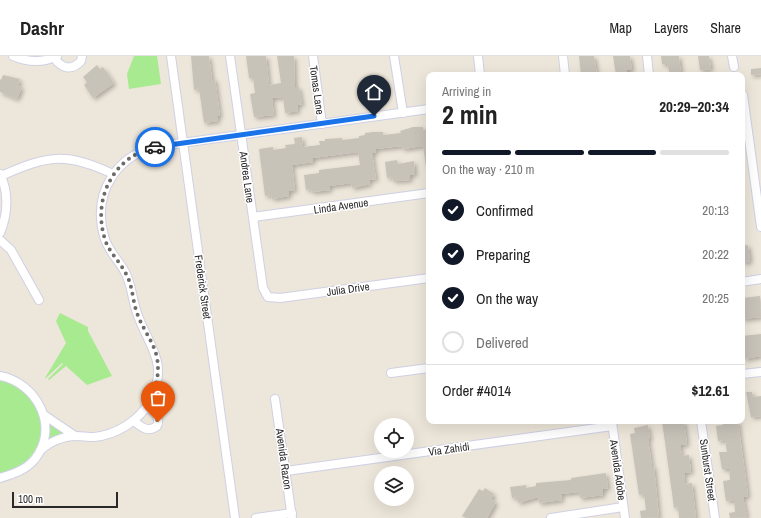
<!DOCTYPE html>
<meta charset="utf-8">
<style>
:root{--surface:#fff;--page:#f6f6f6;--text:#222;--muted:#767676;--line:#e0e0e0;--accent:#111827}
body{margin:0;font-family:"Archivo Narrow",sans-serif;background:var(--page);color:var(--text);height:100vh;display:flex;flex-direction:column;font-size:15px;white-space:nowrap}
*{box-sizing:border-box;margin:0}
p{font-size:13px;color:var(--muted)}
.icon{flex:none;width:22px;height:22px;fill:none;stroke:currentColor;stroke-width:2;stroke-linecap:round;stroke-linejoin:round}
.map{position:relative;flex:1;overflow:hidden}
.side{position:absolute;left:426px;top:16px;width:319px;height:352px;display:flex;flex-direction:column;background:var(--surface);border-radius:8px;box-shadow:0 4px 16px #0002}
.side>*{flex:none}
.tools{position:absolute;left:374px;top:362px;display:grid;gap:8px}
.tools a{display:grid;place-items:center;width:40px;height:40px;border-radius:50%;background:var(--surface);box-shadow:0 4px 16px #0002;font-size:20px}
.scale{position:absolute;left:12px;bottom:10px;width:106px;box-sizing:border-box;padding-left:4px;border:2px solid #292929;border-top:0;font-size:11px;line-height:14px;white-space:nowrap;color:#292929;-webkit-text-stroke:3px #fff;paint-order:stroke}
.pin{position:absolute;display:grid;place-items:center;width:34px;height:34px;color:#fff;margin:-41px -17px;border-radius:50% 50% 50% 0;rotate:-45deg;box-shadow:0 0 4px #0007}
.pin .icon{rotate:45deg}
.courier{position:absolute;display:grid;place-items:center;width:40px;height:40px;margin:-20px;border:3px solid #1a73e8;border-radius:50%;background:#fff;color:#222;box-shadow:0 1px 5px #0007}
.head em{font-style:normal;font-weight:700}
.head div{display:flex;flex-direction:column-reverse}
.head{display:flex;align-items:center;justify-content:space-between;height:68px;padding:0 16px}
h1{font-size:26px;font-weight:700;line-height:30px}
.bar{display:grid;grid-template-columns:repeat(4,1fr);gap:6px 4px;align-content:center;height:48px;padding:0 16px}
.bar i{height:5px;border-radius:3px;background:var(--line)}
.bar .on{background:var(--accent)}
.bar p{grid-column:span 4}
.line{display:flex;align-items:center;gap:10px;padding:0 16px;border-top:1px solid var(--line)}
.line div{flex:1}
ol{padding:0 16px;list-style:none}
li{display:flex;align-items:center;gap:12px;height:44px}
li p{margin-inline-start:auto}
li .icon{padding:4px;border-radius:50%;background:var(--accent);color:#fff;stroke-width:4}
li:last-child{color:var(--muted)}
li i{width:22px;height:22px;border:2px solid var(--line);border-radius:50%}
header{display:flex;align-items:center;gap:24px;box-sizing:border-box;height:56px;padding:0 20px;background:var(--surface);border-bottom:1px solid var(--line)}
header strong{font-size:19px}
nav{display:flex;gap:22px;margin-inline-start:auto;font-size:14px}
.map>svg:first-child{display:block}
.green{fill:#a8ea90}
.building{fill:#c8c3b9;filter:url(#shadow)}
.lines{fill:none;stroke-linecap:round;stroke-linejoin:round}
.minor-casing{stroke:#cfd1e4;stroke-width:10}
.minor{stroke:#fff;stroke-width:8}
.done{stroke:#6e6b67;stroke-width:4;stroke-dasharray:0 7.2}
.route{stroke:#1a73e8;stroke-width:5}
.labels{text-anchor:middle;stroke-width:3;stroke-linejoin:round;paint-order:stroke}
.street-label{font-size:11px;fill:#292929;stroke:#fff}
</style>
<header>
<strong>Dashr</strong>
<nav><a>Map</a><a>Layers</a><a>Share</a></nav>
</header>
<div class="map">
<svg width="761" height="462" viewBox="0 0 761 462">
<defs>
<filter id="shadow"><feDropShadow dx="2.5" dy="2.5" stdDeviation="2" flood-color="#0004"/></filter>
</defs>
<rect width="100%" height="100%" fill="#ede6da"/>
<!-- green -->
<g class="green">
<path d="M134,0H157L161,28L129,33L127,18Z"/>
<path d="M60,257L88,271V275L112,320L87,329L66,310L49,324L48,323L63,308L62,307L46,322H45L66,287L56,265Z"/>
<path d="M0,324C53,335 56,407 0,417Z"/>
<path d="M48,367L63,376V379L47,385Z"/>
</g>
<!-- building -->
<g class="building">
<path d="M191,0H209L212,23H215L220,60H217L218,65L204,67L199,33L194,34Z"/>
<path d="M246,0H266L269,29L281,27L277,0H294L295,31H299L302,48L297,49L298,55L285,57L283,41L272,42L274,59L254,61L250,38L255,37L253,22H249Z"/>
<path d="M579,0H594L597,19H581Z"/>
<path d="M613,0H630L632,14H627V19H616Z"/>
<path d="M661,0H679L681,18L670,19L667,8H662Z"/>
<path d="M698,0H709L711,13L700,14Z"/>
<path d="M97,9L100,13L103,11L114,27L93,42L84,29L87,26L83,21Z"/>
<path d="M761,12V18L751,19V13Z"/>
<path d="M3,19L20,23L18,30L22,31L17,43L0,36V23L1,24Z"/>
<path d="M413,71H423V74L429,73V111H426L423,90L403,93L402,90L375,93L376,97H372L376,123L369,124L370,128L352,132L351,127L329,130L330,134L312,136L311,133L306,134L304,119L319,117V114L360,109L358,96L313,102V106L292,109L295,134L289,135V140L272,143L271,139L265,140L259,93L273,91V94L286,92L285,89L295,88L294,82L302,81L303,91L320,89L319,85H325V83L342,82V84L359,82V80L365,79V77L373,76H383V79L401,77L400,75Z"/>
<path d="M397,104L398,108L414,105L415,118L410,119V124L393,125L392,121L387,122L385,106Z"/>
<path d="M748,189L750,205L742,207V190Z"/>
<path d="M760,240L761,261L742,263V242Z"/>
<path d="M761,278V300L744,303L742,280Z"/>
<path d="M746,336H752L753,341L761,340V360L751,361Z"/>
<path d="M662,365H684L687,388L680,389L682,400L689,399L691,416L684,417L685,428L692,427L696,462H679L678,451L674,452Z"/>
<path d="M723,365H738L748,440L743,441L747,461L730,462L729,457L735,456L734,444L726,445L723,425L730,424L729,413H722L719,396H727L725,384L718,385L716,370L723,369Z"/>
<path d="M648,369L650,383H648L652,410H654L659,461L641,462L640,455L646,454L644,438L639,439L630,378L635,377L634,372Z"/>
<path d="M606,417L608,432L603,433V439L580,442L579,436L561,438L562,444L539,447L538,441L518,447L517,441L512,442L510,431L526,429V432L536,430V427L571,424V422Z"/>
<path d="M485,432L494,438L491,443L496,446L487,462H466L462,460L479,433L483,435Z"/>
</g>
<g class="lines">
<defs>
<g id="minor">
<path d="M13,0C27,6 43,7 57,0"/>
<path d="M171,0L235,462"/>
<path d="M230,0L263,232L268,241L280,242L429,222"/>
<path d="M313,0L322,68"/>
<path d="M394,0L403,57"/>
<path d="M478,0L480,19"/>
<path d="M563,0L565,19"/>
<path d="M647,0L649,19"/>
<path d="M732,0L734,11"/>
<path d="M54,1C61,13 72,15 81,5L82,0"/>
<path d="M743,39L761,171"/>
<path d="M0,118C9,136 8,158 0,177"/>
<path d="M1,120C48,99 66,96 113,118"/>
<path d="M253,161L429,137"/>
<path d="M0,184L11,194L39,244"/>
<path d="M742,226L761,223"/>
<path d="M391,317L429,312"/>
<path d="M742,318L761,316"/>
<path d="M0,320C37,327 60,371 35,403C26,414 13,418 0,422"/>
<path d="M275,343L292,462"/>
<path d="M44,359L75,380"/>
<path d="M134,365C141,371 148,377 157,370C161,361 154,356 147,351"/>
<path d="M701,365L715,462"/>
<path d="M612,366L625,462"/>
<path d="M40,395C49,386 63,380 76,380C82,380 87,381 94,381C116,379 139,365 150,345C170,306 148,290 137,257C132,243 132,229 125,216C118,203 107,194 104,180C92,136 117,98 160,90L429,53"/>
<path d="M286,415L612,370"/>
<path d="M256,462L292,457"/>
<path d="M551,462L623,451"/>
</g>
</defs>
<!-- minor casing -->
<use href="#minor" class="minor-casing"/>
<!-- minor -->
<use href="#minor" class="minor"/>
</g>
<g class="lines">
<!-- done -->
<path class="done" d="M155,91C115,100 93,140 104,180C107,194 118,203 125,216C133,229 132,243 137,257C141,269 149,280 154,292C162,311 157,333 147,350L155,358L158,366"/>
<!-- route -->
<path class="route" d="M155,91L374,60"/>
</g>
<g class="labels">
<!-- street labels -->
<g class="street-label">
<text transform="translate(317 34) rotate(82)" y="4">Tomas Lane</text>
<text transform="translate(247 121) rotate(82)" y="4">Andrea Lane</text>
<text transform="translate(341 150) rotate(-8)" y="4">Linda Avenue</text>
<text transform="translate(203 231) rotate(82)" y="4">Frederick Street</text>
<text transform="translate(348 233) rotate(-8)" y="4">Julia Drive</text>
<text transform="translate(449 393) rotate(-8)" y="4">Via Zahidi</text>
<text transform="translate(284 403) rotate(82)" y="4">Avenida Razon</text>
<text transform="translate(618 414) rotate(82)" y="4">Avenida Adobe</text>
<text transform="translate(708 414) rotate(82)" y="4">Sunburst Street</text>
</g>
</g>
</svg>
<div class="tools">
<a><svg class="icon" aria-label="locate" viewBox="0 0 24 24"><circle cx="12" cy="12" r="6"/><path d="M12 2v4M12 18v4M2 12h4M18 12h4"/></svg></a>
<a><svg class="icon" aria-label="layers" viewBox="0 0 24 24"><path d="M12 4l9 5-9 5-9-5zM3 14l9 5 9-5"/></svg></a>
</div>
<div class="scale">100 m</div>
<div class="pin" style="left:158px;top:366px;background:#ea580c"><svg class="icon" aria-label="bag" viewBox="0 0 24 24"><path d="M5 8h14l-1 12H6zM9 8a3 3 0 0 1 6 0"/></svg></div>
<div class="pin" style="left:374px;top:60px;background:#1f2937"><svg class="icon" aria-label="home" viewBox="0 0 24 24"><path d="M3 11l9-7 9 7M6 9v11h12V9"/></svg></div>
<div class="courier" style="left:155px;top:91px"><svg class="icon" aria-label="car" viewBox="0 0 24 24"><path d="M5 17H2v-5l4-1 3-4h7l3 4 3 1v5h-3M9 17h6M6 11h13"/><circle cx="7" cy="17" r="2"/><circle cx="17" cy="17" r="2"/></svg></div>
<section class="side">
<div class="head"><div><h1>2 min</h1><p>Arriving in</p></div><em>20:29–20:34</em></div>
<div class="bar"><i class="on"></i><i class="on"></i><i class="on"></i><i></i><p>On the way · 210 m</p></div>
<ol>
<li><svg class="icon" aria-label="check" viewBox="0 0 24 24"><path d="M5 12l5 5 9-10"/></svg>Confirmed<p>20:13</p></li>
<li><svg class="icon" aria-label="check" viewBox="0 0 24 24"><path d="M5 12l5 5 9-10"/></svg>Preparing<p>20:22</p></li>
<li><svg class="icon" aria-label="check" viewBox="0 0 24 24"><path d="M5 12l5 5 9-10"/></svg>On the way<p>20:25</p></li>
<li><i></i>Delivered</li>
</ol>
<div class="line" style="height:52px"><div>Order #4014</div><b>$12.61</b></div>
</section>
</div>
